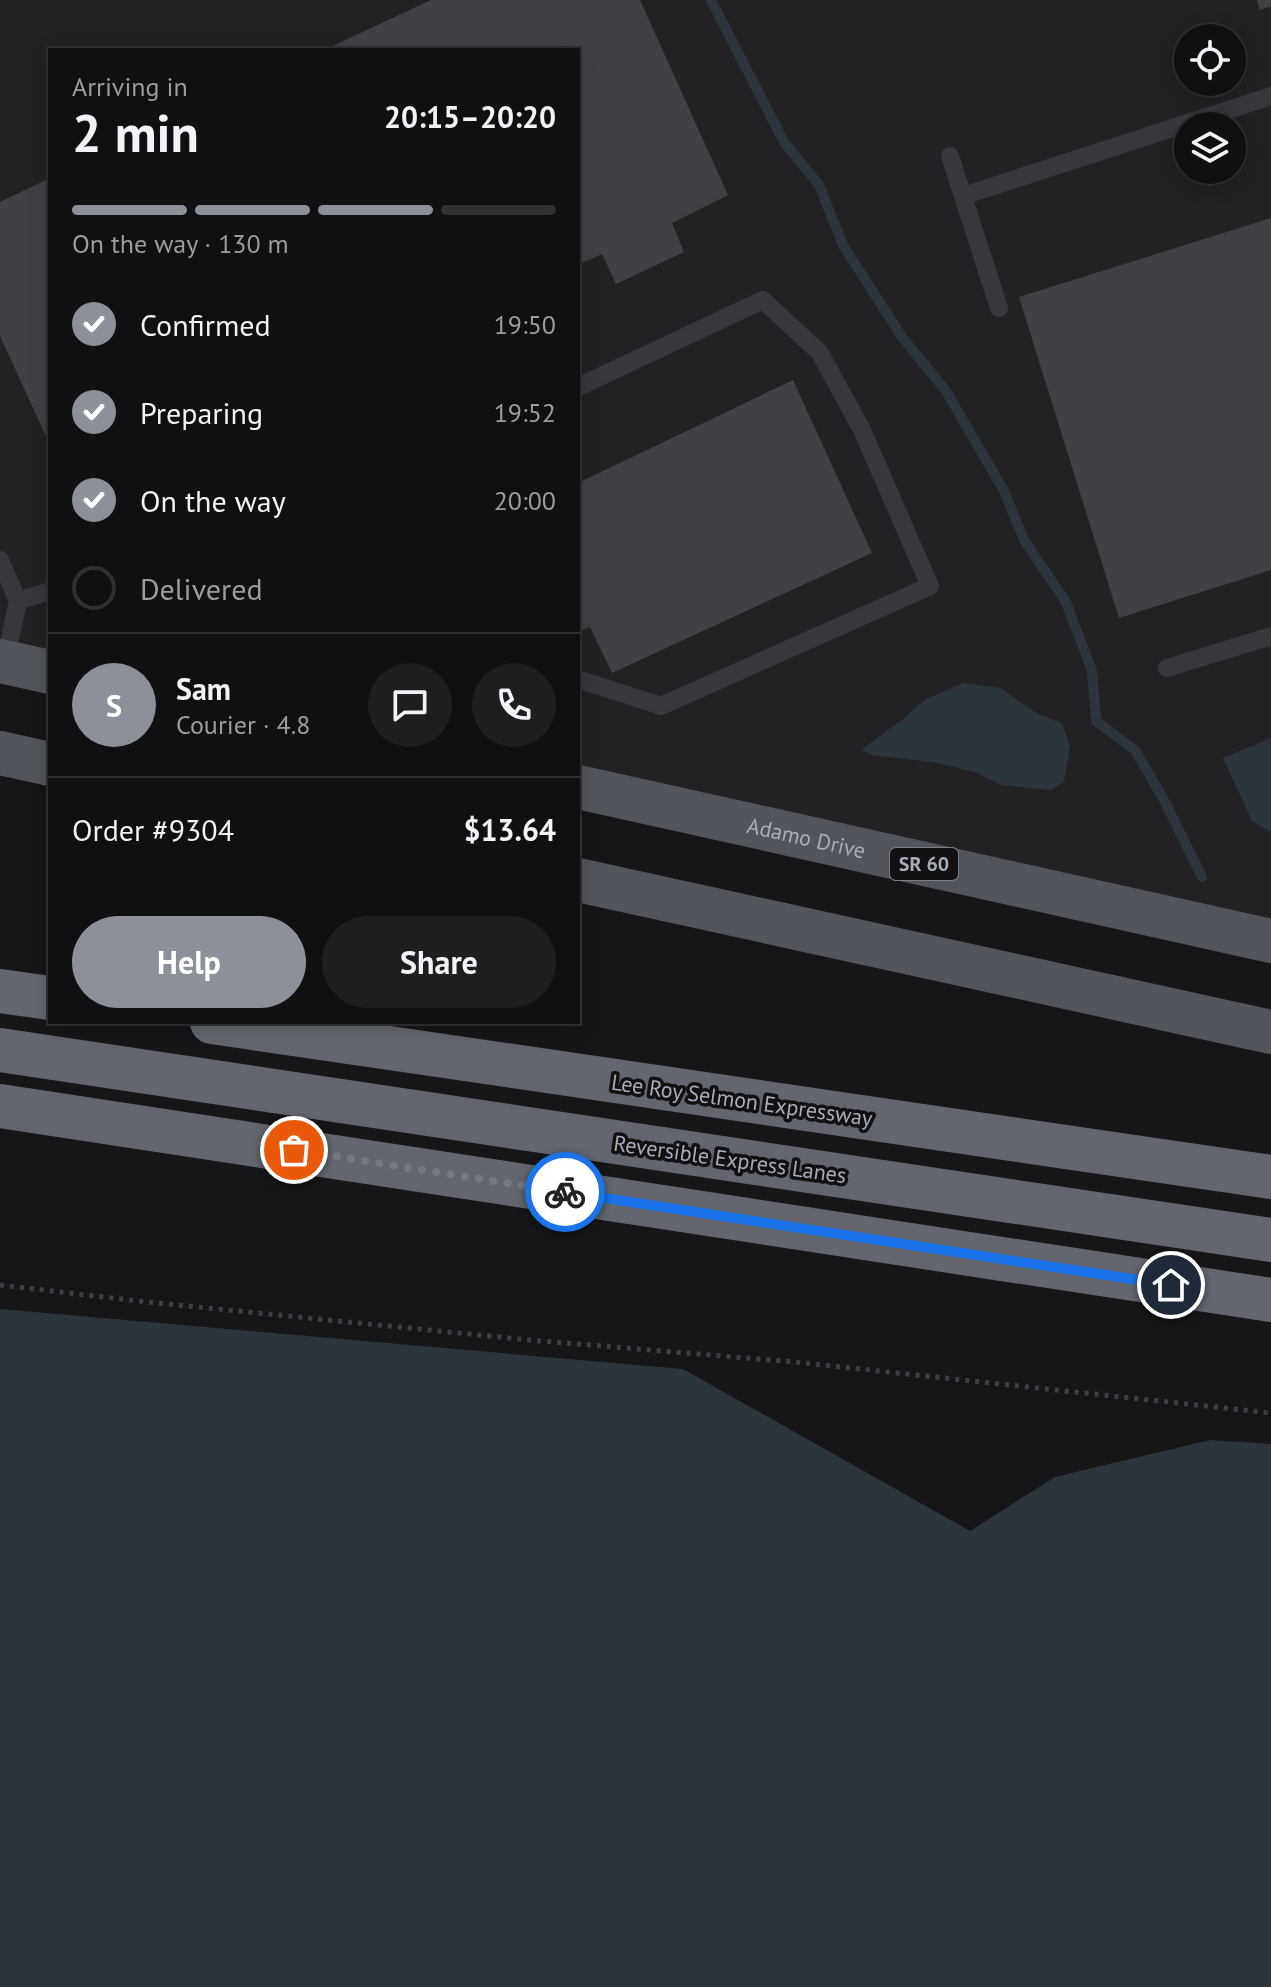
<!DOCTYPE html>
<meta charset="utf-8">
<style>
:root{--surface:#101012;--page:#1e1e20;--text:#f1f3f6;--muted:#9c9d9f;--line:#303032;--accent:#8c9099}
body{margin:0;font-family:"PT Sans",sans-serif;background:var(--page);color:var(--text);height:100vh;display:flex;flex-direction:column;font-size:30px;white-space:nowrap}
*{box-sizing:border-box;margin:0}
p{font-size:26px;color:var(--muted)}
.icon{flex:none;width:44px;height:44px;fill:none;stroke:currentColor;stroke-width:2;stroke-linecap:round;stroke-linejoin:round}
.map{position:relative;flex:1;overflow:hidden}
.panel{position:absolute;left:48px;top:48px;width:532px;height:976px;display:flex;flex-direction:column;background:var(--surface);border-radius:0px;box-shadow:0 4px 20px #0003,0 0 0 2px var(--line)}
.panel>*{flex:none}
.tools{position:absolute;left:1174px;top:24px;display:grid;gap:16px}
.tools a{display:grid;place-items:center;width:72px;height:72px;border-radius:50%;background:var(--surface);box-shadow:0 4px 20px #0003,0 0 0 2px var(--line);font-size:40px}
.pin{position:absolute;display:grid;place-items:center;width:68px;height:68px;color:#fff;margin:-34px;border:4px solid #fff;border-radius:50%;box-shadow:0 2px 8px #0007}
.courier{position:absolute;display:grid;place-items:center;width:80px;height:80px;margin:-40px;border:6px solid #1a73e8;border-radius:50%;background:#fff;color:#222;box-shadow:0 2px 10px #0007}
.summary em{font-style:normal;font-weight:700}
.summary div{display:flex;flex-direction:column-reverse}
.summary{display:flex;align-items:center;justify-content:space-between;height:136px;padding:0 24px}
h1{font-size:52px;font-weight:700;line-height:60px}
.bar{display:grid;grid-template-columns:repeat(4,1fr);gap:12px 8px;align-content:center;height:96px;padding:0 24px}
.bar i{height:10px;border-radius:6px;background:var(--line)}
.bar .selected{background:var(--accent)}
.bar p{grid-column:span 4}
.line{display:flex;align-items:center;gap:20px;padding:0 24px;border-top:2px solid var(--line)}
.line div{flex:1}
.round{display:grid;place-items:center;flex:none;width:84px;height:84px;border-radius:42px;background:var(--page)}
ol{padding:0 24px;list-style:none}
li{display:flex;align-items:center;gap:24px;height:88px}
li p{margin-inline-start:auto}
li .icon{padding:8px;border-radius:50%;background:var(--accent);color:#fff;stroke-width:4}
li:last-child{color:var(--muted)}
li i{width:44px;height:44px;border:4px solid var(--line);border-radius:50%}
.action{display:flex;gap:16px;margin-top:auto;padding:16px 24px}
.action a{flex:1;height:92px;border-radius:48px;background:var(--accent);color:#fff;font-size:32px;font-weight:700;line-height:92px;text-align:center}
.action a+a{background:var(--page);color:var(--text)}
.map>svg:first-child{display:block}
.built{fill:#222225;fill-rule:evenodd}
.water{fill:#2c353c}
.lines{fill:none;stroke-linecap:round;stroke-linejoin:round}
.stream{stroke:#2c353c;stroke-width:10}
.building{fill:#404145}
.path{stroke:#3d3f44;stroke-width:5;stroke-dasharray:4 6;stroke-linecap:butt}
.lane{stroke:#37383d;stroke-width:18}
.primary{stroke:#53555c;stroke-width:44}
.highway{stroke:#63666e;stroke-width:44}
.done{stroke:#757880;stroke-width:8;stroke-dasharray:0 14.4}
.route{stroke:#1a73e8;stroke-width:10}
.labels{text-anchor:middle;stroke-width:7;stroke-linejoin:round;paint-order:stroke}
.shield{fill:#111113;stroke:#7b7e86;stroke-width:2}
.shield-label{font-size:20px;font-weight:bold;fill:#a8adb8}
.street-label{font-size:22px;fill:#a8adb8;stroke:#111113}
</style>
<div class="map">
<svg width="1271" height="1987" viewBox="0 0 1271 1987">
<rect width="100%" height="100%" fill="#161618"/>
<!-- built -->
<path class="built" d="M0,0H1271V950L578,779V50H50V660L0,648ZM1188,38H1232V82H1188ZM1188,126H1232V170H1188Z"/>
<!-- water -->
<g class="water">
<path d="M963,683L1000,688L1038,714L1062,723L1070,746L1064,782L1050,790L1001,785L975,772L938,763L872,755L861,750L903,719L926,699Z"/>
<path d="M1271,738V832L1252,821L1223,758Z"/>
<path d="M0,1309L683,1369L970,1531L1055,1477L1210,1440L1271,1444V1987H0Z"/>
</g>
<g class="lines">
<!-- stream -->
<path class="stream" d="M711,0L784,142L819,185L843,245L902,337L946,391L1004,491L1024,540L1066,602L1092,671L1096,721L1135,750L1164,800L1202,877"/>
</g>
<!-- building -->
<g class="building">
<path d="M431,0H640L728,195L672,223L684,252L616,284L602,254L578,265V50H324Z"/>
<path d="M1257,0H1271V6L1260,10Z"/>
<path d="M50,178V445L0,336V202Z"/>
<path d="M1271,218V570L1119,618L1019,297Z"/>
<path d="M793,380L872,553L612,673L590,627L578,632V483Z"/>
</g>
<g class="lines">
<!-- path -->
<path class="path" d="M0,1285L147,1302L529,1340L795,1362L1271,1413"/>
<!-- lane -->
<g class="lane">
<path d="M950,156L999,308"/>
<path d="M963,196L1271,96"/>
<path d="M578,387L763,300L820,353L862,430L930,586L661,706L578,679"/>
<path d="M0,560L18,601L5,662"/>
<path d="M18,601L50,591"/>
<path d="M1167,668L1271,636"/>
</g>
<!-- primary -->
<g class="primary">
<path d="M0,661L50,672"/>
<path d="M0,753L50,764"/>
<path id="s1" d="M578,787L1271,941"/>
<path d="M578,880L1271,1032"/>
</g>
<!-- highway -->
<g class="highway">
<path d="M0,991L50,998"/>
<path d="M212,1022L1271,1177"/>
<path d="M0,1050L1271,1240"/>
<path d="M0,1106L1271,1300"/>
</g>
</g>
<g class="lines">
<!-- done -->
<path class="done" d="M294,1150L565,1192"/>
<!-- route -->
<path class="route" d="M565,1192L1171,1285"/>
</g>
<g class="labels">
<!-- shield labels -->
<rect class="shield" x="890" y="848" width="68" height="32" rx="6"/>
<g class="shield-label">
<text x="924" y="871">SR 60</text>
</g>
<!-- street labels -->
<g class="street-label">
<text dy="8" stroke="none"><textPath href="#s1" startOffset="234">Adamo Drive</textPath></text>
<text transform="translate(742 1100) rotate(8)" y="8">Lee Roy Selmon Expressway</text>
<text transform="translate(730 1159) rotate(8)" y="8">Reversible Express Lanes</text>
</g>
</g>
</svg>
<div class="tools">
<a><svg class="icon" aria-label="locate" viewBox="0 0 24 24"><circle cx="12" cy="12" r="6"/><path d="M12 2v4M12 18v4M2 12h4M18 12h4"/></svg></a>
<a><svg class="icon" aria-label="layers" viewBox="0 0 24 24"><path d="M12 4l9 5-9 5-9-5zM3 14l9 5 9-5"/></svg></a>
</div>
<div class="pin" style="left:294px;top:1150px;background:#ea580c"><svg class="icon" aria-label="bag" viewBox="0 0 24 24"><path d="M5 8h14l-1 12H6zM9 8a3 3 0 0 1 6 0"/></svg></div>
<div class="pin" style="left:1171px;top:1285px;background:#1f2937"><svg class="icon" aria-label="home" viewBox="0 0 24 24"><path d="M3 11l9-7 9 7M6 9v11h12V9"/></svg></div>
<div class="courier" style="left:565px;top:1192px"><svg class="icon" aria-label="bike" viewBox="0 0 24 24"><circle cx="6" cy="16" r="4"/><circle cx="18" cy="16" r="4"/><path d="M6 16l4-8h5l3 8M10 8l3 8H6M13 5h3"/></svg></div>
<section class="panel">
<div class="summary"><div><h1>2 min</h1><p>Arriving in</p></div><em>20:15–20:20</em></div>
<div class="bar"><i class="selected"></i><i class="selected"></i><i class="selected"></i><i></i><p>On the way · 130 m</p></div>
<ol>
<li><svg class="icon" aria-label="check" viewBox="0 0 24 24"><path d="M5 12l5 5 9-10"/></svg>Confirmed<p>19:50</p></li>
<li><svg class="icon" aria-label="check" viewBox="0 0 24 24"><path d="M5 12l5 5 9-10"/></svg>Preparing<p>19:52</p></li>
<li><svg class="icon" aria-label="check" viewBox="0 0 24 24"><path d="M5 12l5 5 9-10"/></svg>On the way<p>20:00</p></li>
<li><i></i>Delivered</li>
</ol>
<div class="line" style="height:144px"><b class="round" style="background:var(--accent);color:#fff">S</b><div><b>Sam</b><p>Courier · 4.8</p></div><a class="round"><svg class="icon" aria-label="chat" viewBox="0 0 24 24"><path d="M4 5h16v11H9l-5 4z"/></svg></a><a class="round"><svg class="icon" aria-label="phone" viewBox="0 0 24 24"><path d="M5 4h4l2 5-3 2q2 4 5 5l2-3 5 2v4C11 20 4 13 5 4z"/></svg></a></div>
<div class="line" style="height:104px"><div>Order #9304</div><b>$13.64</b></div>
<div class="action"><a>Help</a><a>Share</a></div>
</section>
</div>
